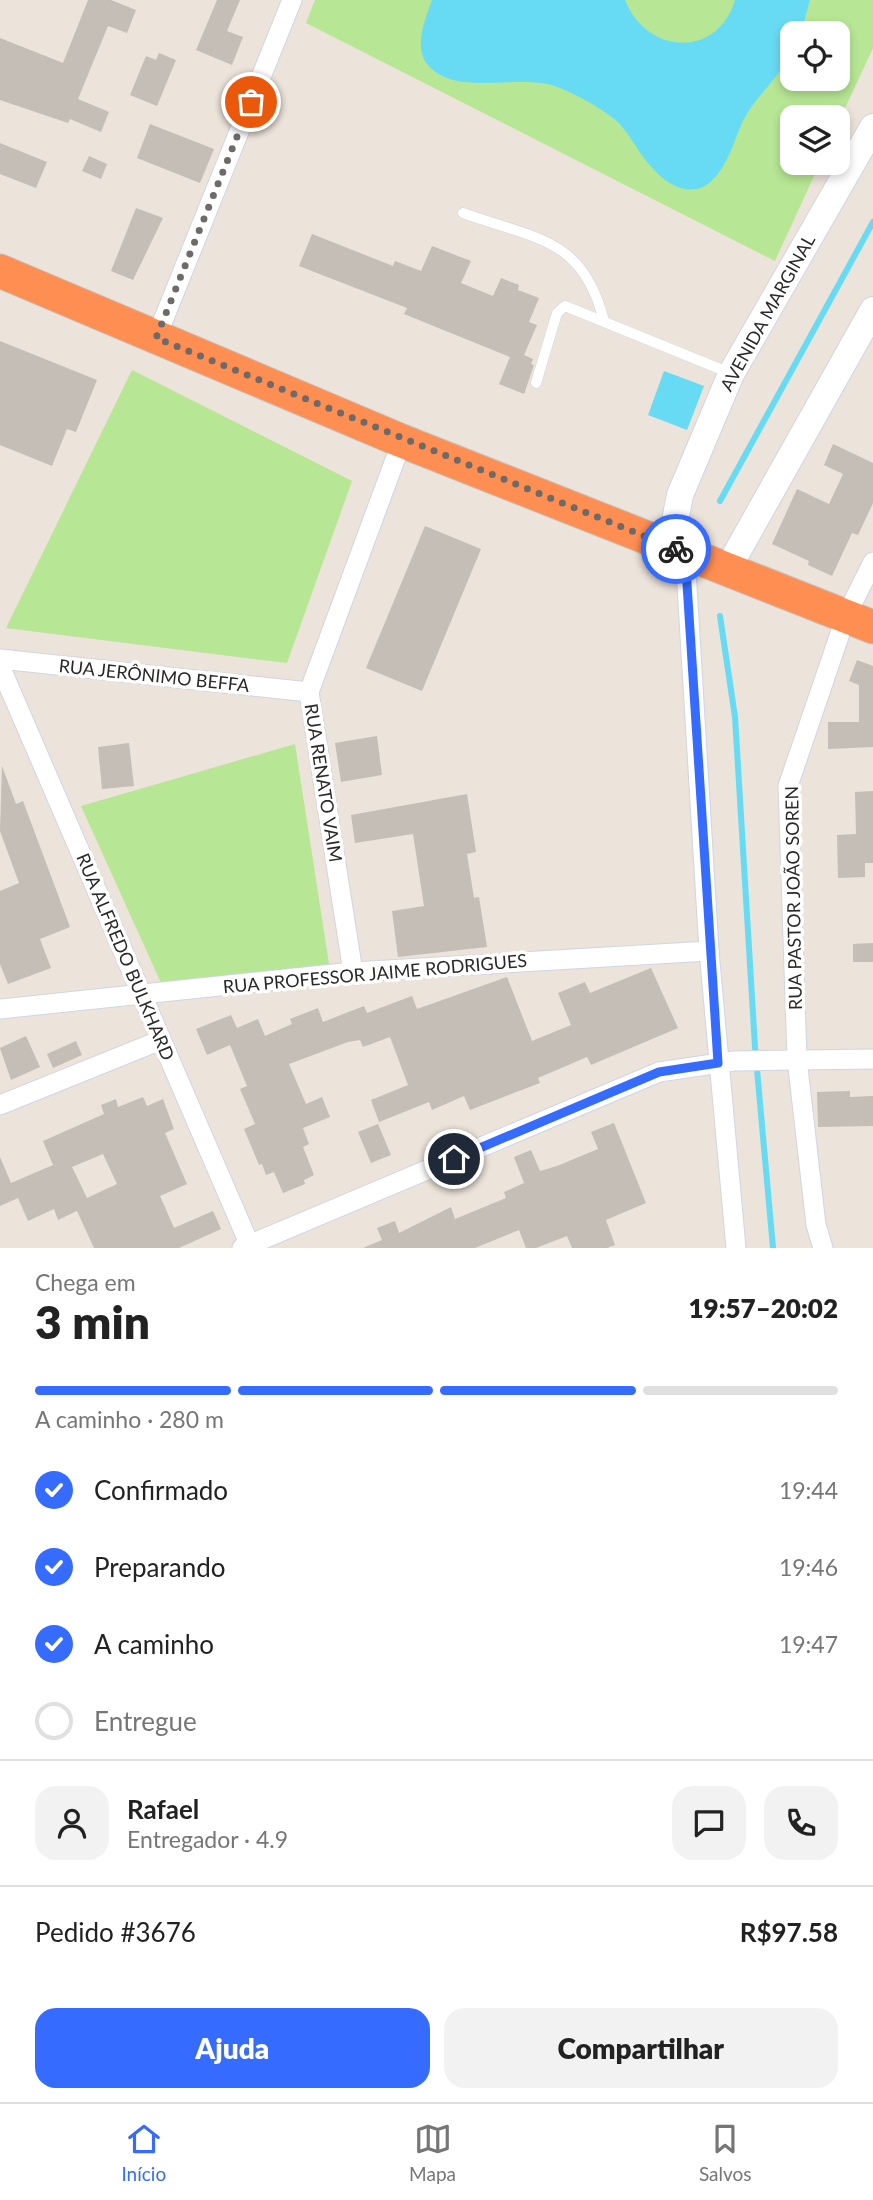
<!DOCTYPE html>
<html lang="pt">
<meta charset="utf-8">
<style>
:root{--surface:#fff;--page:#f2f2f2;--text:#222;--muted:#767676;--line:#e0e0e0;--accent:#356cff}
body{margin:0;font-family:Lato,sans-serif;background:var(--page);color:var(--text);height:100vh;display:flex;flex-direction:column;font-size:26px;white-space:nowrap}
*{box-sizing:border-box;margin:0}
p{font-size:23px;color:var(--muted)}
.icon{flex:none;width:38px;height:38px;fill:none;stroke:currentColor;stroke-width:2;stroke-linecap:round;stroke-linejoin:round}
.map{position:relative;height:1248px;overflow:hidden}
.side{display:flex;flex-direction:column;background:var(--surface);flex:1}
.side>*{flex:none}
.fabs{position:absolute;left:780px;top:21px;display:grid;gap:14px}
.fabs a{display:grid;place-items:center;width:70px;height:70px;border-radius:14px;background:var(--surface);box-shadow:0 4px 10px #0003;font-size:35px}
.pin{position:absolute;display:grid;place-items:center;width:60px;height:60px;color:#fff;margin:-30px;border:4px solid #fff;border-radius:50%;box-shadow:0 2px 7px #0007}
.courier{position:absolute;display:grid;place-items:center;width:70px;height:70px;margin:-35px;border:5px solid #356cff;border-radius:50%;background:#fff;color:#222;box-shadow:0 2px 9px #0007}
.overview em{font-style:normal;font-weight:800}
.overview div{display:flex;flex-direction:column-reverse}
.overview{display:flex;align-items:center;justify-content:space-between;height:119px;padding:0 35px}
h1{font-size:46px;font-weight:800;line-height:52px}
.bar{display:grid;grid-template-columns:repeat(4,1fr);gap:10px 7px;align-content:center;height:84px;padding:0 35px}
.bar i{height:9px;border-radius:5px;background:var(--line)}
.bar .on{background:var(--accent)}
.bar p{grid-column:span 4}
.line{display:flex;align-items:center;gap:18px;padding:0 35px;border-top:2px solid var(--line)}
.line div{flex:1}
.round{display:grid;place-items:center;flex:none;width:74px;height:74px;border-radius:21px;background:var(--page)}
ol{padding:0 35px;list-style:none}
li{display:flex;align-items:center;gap:21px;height:77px}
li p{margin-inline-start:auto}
li .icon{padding:7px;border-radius:50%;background:var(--accent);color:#fff;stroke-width:4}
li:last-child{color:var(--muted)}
li i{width:38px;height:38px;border:4px solid var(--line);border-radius:50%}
.primary-button{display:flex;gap:14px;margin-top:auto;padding:14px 35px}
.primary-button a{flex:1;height:80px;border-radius:21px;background:var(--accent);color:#fff;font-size:28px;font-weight:800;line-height:80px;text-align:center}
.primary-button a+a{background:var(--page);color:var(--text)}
.dock{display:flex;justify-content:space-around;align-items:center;height:98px;border-top:2px solid var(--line);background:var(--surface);font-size:19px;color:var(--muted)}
.dock a{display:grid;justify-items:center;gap:4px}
.dock .on{color:var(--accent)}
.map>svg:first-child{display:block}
.green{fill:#b7e694;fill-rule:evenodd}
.water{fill:#68dbf4}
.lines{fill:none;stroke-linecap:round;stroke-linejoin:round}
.stream{stroke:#68dbf4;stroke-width:6}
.building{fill:#c4beb6;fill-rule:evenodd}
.lane-casing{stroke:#d0d5e3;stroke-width:11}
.street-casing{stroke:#d0d5e3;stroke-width:21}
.secondary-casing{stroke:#d0d5e3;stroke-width:28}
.highway-casing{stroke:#c3c3c3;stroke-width:35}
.lane{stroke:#fff;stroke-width:10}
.street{stroke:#fff;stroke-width:19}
.secondary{stroke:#fff;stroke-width:26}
.highway{stroke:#ff8e53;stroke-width:33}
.done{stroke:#6d6a67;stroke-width:7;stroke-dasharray:0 12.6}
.route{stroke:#356cff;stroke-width:9}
.labels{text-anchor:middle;stroke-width:7;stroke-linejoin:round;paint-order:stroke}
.street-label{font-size:18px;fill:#292929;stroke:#fff}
</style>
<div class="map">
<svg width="873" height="1248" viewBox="0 0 873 1248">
<rect width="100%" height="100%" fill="#ece3da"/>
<!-- green -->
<g class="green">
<path d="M315,0H873V48L838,123V117H793V163H820L775,261L306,23ZM793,33H838V79H793Z"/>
<path d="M132,370L352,481L287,663L6,628Z"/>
<path d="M295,744L329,964L162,985L81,806Z"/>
</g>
<!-- water -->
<g class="water">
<path d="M432,0H625C646,54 717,60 735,0H810L801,33H793C793,70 757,91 742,123C735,139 730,157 720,171C696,207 663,184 644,158C635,146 629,134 619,123C603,109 580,96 560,88C522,71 457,99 428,65C413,47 425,20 432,0Z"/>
<path d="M664,371L704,386L687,430L648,415Z"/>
</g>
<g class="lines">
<!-- stream -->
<g class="stream">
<path d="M720,501L873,222"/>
<path d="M720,616L735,717L755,1047L773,1248"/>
</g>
</g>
<!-- building -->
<g class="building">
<path d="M88,0H111L136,10L127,33L108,26L78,99L109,112L101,132L70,119L68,123L0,100V38L63,63Z"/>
<path d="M217,0H240L227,31L243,37L232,65L196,50Z"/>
<path d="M159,53L176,60L157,106L130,95L146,56L156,60Z"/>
<path d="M150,124L214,149L200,183L137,158Z"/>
<path d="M0,143L47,162L36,188L0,174Z"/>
<path d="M89,156L107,164L101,179L82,171Z"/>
<path d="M136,208L163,218L133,280L111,271Z"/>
<path d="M312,234L393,266L395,261L421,271L432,246L471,261L461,283L493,296L501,278L519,285L518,290L539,298L529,322L537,325L524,355L533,359L531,364L534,365L524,394L499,384L510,357L404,314L407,308L299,266Z"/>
<path d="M0,341L97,380L76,432L67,429L52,466L0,445Z"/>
<path d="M833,444L873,463V503L858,535L852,533L832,576L808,565L809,561L772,544L797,489L829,504L843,474L824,465Z"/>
<path d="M425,526L481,549L422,691L366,668Z"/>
<path d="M857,660L873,666V747L828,749V722H859V685L849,681Z"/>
<path d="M377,736L382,775L341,782L335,743Z"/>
<path d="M129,743L134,786L102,789L98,747Z"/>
<path d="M2,766L16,804L23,801L70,927L40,939L51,968L8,984L0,964V891L19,883L0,831Z"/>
<path d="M873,791V863H865V877L838,878L837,835L856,834L855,792Z"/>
<path d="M467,794L476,852L467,854L474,898L479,897L487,947L398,957L392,911L424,906L413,834L355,843L351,815Z"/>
<path d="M873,943V962H853V944Z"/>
<path d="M651,968L678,1028L591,1065L587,1057L538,1078L540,1083L470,1110L464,1096L432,1110L429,1102L379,1122L371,1100L408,1085L390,1037L363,1047L360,1040L348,1042L289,1064L306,1104L322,1097L330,1117L303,1128L309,1144L303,1147L314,1175L304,1180L305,1184L283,1193L274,1172L266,1175L262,1164L259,1165L244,1129L255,1124L240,1089L247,1086L230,1045L207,1055L196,1029L231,1015L237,1028L258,1019L265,1036L292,1024L290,1019L318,1008L323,1022L364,1006L367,1013L412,996L417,1009L507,977L532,1041L571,1025L558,993L585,982L590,993Z"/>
<path d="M26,1036L40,1067L11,1080L0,1048Z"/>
<path d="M76,1041L82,1055L53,1068L47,1054Z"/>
<path d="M850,1091V1097L873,1096V1126L818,1127L817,1092Z"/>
<path d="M143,1097L147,1106L163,1099L174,1129L165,1133L187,1184L160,1196L174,1228L213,1211L221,1229L179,1248H94L77,1211L58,1220L54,1209L28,1221L18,1198L0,1206V1157L11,1183L53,1165L43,1141L104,1114L101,1105L116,1099L118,1107ZM103,1154L117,1184L87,1198L72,1167Z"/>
<path d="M614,1123L646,1203L606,1220L615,1245L607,1248H572L567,1236L536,1248H526L519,1230L475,1248H363L382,1240L377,1228L395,1221L399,1233L451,1207L455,1219L506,1198L504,1192L524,1183L514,1157L531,1150L540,1171L557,1166L598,1149L591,1132Z"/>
<path d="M378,1124L391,1155L371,1163L358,1132Z"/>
</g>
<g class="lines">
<defs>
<g id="lane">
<path d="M463,213C535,239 583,237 604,321"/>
<path d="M536,383L557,313L565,306L730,373"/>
</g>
<g id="street">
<path d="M156,338L292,0"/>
<path d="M685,553L709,951L736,1248"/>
<path d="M0,659L309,692"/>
<path d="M0,666L251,1248"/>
<path d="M353,972L309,692L402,441"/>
<path d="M0,1009L353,972L709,951"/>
<path d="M0,1105L161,1040"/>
<path d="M242,1248L659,1072L734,1061L873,1059"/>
<path d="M823,1248L816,1225L797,1059L788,786L846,616L873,562"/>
</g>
<g id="secondary">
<path d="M670,547L680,495L731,374L873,127"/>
<path d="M727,570L873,310"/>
</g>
<path id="highway" d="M0,271L402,441L873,627"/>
</defs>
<!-- lane casing -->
<use href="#lane" class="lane-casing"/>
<!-- street casing -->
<use href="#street" class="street-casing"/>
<!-- secondary casing -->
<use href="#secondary" class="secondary-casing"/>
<!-- highway casing -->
<use href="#highway" class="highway-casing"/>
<!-- lane -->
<use href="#lane" class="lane"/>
<!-- street -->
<use href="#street" class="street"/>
<!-- secondary -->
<use href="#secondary" class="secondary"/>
<!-- highway -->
<use href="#highway" class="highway"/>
</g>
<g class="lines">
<!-- done -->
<path class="done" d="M251,102L156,338L676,549"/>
<!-- route -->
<path class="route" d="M454,1159L659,1072L718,1063L685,553L676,549"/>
</g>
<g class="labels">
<!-- street labels -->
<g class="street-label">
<text transform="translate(768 313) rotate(-61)" y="6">AVENIDA MARGINAL</text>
<text transform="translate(154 676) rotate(6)" y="6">RUA JERÔNIMO BEFFA</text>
<text transform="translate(323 783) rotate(81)" y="6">RUA RENATO VAIM</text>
<text transform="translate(794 898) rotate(-91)" y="6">RUA PASTOR JOÃO SOREN</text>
<text transform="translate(125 957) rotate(67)" y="6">RUA ALFREDO BULKHARD</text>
<text transform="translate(375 974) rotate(-5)" y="6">RUA PROFESSOR JAIME RODRIGUES</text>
</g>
</g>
</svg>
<div class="fabs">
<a><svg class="icon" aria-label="locate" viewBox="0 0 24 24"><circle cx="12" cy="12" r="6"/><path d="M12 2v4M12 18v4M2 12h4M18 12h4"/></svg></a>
<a><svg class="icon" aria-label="layers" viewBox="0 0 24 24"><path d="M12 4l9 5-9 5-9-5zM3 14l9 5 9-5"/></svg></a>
</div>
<div class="pin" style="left:251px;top:102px;background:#ea580c"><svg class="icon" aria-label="bag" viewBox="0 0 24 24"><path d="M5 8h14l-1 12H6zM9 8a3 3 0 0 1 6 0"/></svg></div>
<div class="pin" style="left:454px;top:1159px;background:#1f2937"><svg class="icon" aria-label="home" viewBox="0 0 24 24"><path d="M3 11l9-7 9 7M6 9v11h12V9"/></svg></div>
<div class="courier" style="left:676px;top:549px"><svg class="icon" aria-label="bike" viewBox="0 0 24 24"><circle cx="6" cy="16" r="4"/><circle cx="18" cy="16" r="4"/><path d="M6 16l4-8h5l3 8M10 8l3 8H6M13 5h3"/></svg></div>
</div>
<section class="side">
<div class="overview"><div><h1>3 min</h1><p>Chega em</p></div><em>19:57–20:02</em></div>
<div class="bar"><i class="on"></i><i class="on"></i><i class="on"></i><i></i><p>A caminho · 280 m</p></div>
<ol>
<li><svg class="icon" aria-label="check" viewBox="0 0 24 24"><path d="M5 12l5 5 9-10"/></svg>Confirmado<p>19:44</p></li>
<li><svg class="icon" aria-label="check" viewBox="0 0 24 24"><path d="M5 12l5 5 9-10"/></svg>Preparando<p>19:46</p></li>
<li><svg class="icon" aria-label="check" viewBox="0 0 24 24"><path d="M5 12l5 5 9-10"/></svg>A caminho<p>19:47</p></li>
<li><i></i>Entregue</li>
</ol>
<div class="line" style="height:126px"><a class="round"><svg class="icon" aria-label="person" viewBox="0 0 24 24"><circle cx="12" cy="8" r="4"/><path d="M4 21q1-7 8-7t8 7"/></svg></a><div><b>Rafael</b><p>Entregador · 4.9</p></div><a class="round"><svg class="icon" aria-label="chat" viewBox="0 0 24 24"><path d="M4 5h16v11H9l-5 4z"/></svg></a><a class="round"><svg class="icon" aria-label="phone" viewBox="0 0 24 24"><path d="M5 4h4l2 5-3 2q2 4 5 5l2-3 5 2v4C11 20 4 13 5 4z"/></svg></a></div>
<div class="line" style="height:91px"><div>Pedido #3676</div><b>R$97.58</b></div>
<div class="primary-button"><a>Ajuda</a><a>Compartilhar</a></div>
</section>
<nav class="dock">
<a class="on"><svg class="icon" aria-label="home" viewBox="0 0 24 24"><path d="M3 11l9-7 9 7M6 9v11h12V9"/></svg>Início</a>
<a><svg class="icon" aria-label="map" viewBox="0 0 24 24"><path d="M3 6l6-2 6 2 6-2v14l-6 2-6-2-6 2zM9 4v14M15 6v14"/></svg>Mapa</a>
<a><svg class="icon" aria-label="saved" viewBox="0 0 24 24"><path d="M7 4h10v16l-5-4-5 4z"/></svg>Salvos</a>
</nav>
